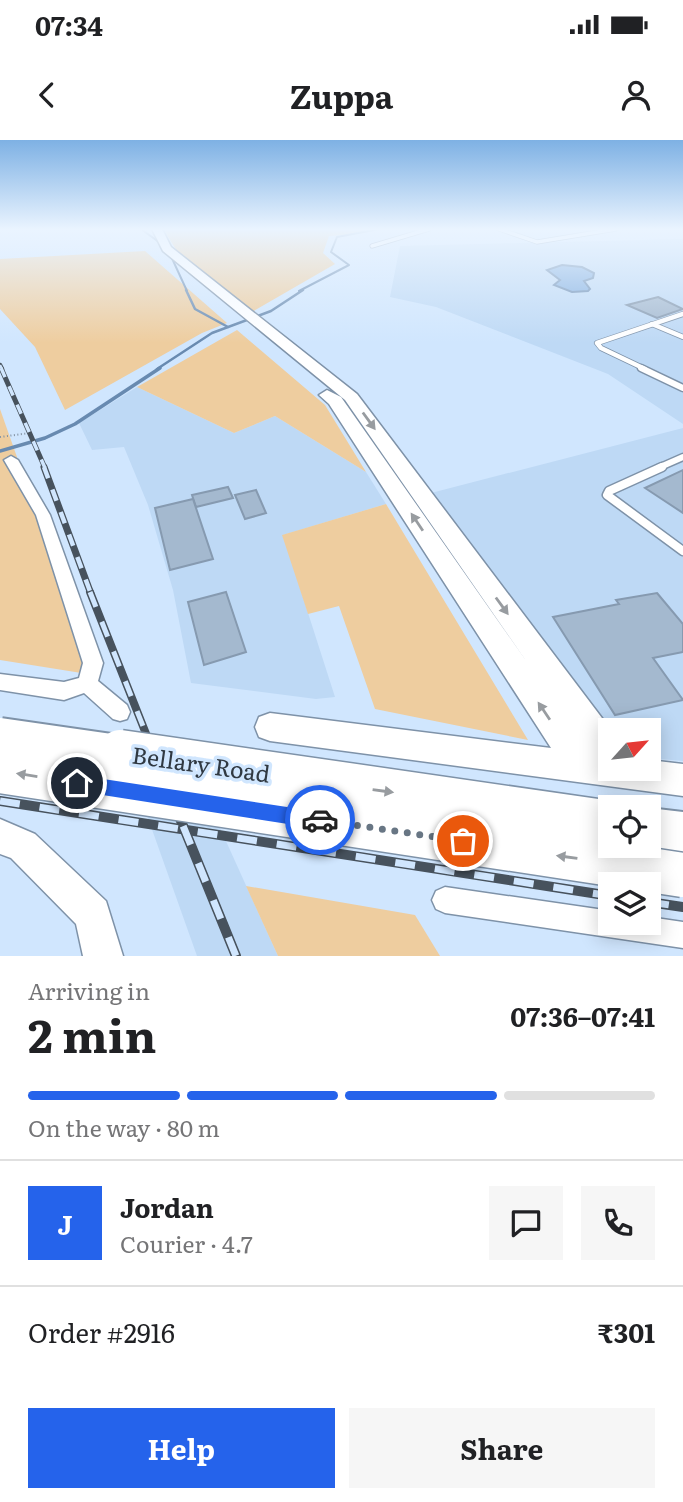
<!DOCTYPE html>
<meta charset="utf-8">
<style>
:root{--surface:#fff;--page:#f6f6f6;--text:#202124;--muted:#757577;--line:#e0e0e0;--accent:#2563eb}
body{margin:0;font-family:Literata,serif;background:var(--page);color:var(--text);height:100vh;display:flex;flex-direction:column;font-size:26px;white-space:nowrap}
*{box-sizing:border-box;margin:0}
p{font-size:23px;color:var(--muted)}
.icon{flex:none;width:38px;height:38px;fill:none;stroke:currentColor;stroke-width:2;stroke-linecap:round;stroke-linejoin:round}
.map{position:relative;height:816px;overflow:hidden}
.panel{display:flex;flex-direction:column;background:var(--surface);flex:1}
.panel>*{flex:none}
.needle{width:46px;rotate:63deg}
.controls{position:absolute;left:598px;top:578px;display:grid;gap:14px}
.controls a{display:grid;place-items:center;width:63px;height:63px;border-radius:0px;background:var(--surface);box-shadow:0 4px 18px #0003;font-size:35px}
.pin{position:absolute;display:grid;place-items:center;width:60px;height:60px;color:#fff;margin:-30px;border:4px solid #fff;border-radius:50%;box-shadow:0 2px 7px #0007}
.courier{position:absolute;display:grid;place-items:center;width:70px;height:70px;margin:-35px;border:5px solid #2563eb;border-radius:50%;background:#fff;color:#222;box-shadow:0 2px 9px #0007}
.head em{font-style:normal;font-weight:700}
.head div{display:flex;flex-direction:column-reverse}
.head{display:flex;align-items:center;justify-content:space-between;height:119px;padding:0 28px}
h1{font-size:46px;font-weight:700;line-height:52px}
.bar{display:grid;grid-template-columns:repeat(4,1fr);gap:10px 7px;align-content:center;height:84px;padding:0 28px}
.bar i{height:9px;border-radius:5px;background:var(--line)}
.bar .active{background:var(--accent)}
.bar p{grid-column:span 4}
.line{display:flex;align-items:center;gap:18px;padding:0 28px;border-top:2px solid var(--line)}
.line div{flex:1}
.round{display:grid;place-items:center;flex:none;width:74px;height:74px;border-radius:0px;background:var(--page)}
.action{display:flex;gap:14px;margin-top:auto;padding:14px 28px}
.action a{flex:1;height:80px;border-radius:0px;background:var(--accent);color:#fff;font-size:28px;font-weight:700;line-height:80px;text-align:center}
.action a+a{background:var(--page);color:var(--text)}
.status{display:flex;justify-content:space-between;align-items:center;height:49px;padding:0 35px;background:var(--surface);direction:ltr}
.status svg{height:19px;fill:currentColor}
header{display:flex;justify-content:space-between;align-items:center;height:91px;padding:0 28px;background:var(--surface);font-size:32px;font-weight:700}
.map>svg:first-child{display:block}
.built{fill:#bed9f5}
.green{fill:#eecd9f}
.water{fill:#80addf;stroke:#688ab0;stroke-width:2}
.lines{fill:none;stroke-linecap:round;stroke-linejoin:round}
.stream-far2{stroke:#688ab0;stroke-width:2}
.stream-far1{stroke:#688ab0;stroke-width:2.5}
.stream{stroke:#688ab0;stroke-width:3.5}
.building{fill:#a4b9cf;stroke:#869ab0;stroke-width:2}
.lane-far3-casing{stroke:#7e92a8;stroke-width:5}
.lane-far2-casing{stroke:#7e92a8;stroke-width:6}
.lane-far1-casing{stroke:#7e92a8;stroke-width:9}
.lane-casing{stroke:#7e92a8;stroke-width:11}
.street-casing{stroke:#7e92a8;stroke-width:3}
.secondary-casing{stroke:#7e92a8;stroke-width:3}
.highway-casing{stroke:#7e92a8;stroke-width:4}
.path{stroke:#8291a2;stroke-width:2;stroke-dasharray:1 2.5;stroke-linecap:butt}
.lane-far3{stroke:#fff;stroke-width:3.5}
.lane-far2{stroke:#fff;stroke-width:4.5}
.lane-far1{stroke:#fff;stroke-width:6}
.lane{stroke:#fff;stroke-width:8}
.street{fill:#fff;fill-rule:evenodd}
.secondary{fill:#fff;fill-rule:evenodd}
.highway{fill:#fff;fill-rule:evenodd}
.rail-far4-casing{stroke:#47525d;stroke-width:4.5}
.rail-far3-casing{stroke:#47525d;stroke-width:5}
.rail-far2-casing{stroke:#47525d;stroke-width:7}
.rail-far1-casing{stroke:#47525d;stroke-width:8}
.rail-casing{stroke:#47525d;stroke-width:10}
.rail-far4{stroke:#d0e6fe;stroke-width:2.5;stroke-dasharray:8;stroke-linecap:butt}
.rail-far3{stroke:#d0e6fe;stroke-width:3.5;stroke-dasharray:10;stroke-linecap:butt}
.rail-far2{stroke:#d0e6fe;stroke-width:4.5;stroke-dasharray:12;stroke-linecap:butt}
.rail-far1{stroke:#d0e6fe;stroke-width:5;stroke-dasharray:16;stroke-linecap:butt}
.rail{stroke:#d0e6fe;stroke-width:7;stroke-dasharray:20;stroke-linecap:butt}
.highway-bridge-far1-casing{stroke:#7e92a8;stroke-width:38;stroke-linecap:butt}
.highway-bridge-casing{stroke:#7e92a8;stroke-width:47;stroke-linecap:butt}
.highway-bridge-far1{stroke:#fff;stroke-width:34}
.highway-bridge{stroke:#fff;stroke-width:44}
.oneway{fill:#989ca0}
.route{fill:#2563eb}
.done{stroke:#687684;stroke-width:7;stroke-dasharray:0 12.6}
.labels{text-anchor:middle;stroke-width:7;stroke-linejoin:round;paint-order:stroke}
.near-street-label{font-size:23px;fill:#303942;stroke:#d0e6fe}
</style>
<div class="status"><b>07:34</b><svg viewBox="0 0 49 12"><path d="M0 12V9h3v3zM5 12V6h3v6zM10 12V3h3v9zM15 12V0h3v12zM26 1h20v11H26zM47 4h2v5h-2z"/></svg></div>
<header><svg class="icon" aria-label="back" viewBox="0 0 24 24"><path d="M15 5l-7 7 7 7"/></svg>Zuppa<svg class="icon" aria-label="person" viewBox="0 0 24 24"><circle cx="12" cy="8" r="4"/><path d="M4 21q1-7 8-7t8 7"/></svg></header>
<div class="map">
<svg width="683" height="816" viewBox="0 0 683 816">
<rect width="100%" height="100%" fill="#d0e6fe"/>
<!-- built -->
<g class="built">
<path d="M683,99V284L608,234L436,167L390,157L400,106Z"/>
<path d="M137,247L234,293L275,276L366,332L386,364L283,395L335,557L316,559L191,543L173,450L148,365L124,307L92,310L79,283Z"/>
<path d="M683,288V621L649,618V590H611L431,353Z"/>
<path d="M144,667L216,679L278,816H197Z"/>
</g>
<!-- green -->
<g class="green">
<path d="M163,89H377L365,93L329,96L323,113L335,124L252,172L177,111Z"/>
<path d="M145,111L227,183L202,193L65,270L35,207L0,169V119Z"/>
<path d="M237,190L325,265L366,332L275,276L234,293L137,247Z"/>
<path d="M0,269L94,535L0,520Z"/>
<path d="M386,364L528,600L375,569L339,466L308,474L282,395Z"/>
<path d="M246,746L415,775L440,816H278Z"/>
</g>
<!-- water -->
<path class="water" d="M562,125L582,127L594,133L593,138L584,141L590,149L588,151L572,152L554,145L560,140L547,130Z"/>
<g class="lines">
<!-- stream-far2 -->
<g class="stream-far2">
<path d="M141,89L163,105"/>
<path d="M170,114L187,151"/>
<path d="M299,151L349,125L331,112L337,97L379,89"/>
</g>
<!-- stream-far1 -->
<g class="stream-far1">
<path d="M186,150L195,169L228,187"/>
<path d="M157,229L212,193L271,171L303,150"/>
</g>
<!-- stream -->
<path class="stream" d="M0,311L45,298L75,284L160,228"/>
</g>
<!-- building -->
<g class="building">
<path d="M658,157L683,169L657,178L627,165Z"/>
<path d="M683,330V373L645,348Z"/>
<path d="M228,347L233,358L196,367L192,355Z"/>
<path d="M256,350L266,373L245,379L235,355Z"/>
<path d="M193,359L213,419L170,430L155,368Z"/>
<path d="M226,452L246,512L204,525L188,462Z"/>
<path d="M657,453L683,484V512L653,518L683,560L615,575L553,477L619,464L616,460Z"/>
</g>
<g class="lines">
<defs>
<g id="lane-far3">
<path d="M499,89L537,102L616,89"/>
<path d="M372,106L429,89"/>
</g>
<g id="lane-far2">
<path d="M652,184L683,197"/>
<path d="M645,229L601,208L597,203L683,174"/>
</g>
<g id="lane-far1">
<path d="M641,228L683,248"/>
<path d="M658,328L683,317"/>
</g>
<path id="lane" d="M662,327L609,351L607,355L683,411"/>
<g id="street">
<path d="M11,316L18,320L50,375L103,523L98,541L127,565L130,572L127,579L120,581L113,579L84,553L64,560L0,550V534L64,542L79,538L83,523L36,375L4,320Z"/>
<path d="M445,747L611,771V782H649V777L683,782V808L445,773L436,769L432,760L436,751Z"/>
</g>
<g id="secondary">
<path d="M152,89H162L171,107L357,254L611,590V628H649V620L683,624V656L270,601L259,597L255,587L259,577L270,573L551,608L329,264L319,255L327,250L341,257L529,525L345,260L163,111Z"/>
<path d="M0,679L35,694L106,761L123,816H83L76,784L11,718L0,714Z"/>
</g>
<path id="highway" d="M649,668L683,672V714L649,710L637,705H649Z"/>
</defs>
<!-- lane-far3 casing -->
<use href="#lane-far3" class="lane-far3-casing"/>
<!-- lane-far2 casing -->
<use href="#lane-far2" class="lane-far2-casing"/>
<!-- lane-far1 casing -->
<use href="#lane-far1" class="lane-far1-casing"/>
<!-- lane casing -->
<use href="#lane" class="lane-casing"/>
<!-- street casing -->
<use href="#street" class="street-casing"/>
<!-- secondary casing -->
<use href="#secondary" class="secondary-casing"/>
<!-- highway casing -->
<use href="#highway" class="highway-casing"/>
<!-- path -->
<path class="path" d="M0,297L30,293"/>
<!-- lane-far3 -->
<use href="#lane-far3" class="lane-far3"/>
<!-- lane-far2 -->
<use href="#lane-far2" class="lane-far2"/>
<!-- lane-far1 -->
<use href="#lane-far1" class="lane-far1"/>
<!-- lane -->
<use href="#lane" class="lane"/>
<!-- street -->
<use href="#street" class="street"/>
<!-- secondary -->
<use href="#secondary" class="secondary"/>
<!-- highway -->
<use href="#highway" class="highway"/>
<defs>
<path id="rail-far4" d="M0,225L2,229"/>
<path id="rail-far3" d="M1,228L45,328"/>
<path id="rail-far2" d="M44,327L91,454"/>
<path id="rail-far1" d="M90,452L154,614"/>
<g id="rail">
<path d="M153,612L236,816"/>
<path d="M0,643L646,744"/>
<path d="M0,661L611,756"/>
<path d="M649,744L683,749"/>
<path d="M649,762L683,767"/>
</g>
</defs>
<!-- rail-far4 casing -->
<use href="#rail-far4" class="rail-far4-casing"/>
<!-- rail-far3 casing -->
<use href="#rail-far3" class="rail-far3-casing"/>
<!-- rail-far2 casing -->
<use href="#rail-far2" class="rail-far2-casing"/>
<!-- rail-far1 casing -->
<use href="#rail-far1" class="rail-far1-casing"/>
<!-- rail casing -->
<use href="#rail" class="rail-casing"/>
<!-- rail-far4 -->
<use href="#rail-far4" class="rail-far4"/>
<!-- rail-far3 -->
<use href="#rail-far3" class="rail-far3"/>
<!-- rail-far2 -->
<use href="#rail-far2" class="rail-far2"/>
<!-- rail-far1 -->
<use href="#rail-far1" class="rail-far1"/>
<!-- rail -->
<use href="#rail" class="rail"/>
<defs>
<path id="highway-bridge-far1" d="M0,595L132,614"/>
<g id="highway-bridge">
<path d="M120,612L611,683"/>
<path d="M0,631L683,735"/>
</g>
</defs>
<!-- highway-bridge-far1 casing -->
<use href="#highway-bridge-far1" class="highway-bridge-far1-casing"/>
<!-- highway-bridge casing -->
<use href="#highway-bridge" class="highway-bridge-casing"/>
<!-- highway-bridge-far1 -->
<use href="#highway-bridge-far1" class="highway-bridge-far1"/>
<!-- highway-bridge -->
<use href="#highway-bridge" class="highway-bridge"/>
</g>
<!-- one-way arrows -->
<defs><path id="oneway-solid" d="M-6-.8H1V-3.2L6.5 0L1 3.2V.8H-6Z" transform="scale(1.75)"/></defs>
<g class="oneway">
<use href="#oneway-solid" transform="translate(369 281) rotate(54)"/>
<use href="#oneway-solid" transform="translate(417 382) rotate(-124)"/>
<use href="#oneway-solid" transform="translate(502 466) rotate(54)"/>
<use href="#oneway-solid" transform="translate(544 571) rotate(-124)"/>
<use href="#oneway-solid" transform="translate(27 635) rotate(-171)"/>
<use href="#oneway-solid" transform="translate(383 651) rotate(8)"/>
<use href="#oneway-solid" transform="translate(567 717) rotate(-172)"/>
</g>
<!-- sky -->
<linearGradient id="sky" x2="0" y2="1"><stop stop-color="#7eb1e4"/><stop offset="0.44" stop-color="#eaf4ff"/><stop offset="1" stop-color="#eaf4ff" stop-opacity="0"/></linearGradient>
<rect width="683" height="203" fill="url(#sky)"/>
<!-- route -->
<path class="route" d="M77,635L320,672L326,674L328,680L326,686L320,689L77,651L72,649L69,643L72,637Z"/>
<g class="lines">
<!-- done -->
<path class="done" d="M320,680L463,701"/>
</g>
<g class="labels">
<!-- near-street labels -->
<g class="near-street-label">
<text transform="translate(201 625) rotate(8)" y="8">Bellary Road</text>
</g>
</g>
</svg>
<div class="controls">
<a><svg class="needle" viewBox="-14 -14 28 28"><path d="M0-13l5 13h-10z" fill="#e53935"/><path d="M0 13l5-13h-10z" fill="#757577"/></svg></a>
<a><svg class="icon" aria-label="locate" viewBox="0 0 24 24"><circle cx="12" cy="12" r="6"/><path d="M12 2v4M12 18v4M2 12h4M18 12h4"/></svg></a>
<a><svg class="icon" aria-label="layers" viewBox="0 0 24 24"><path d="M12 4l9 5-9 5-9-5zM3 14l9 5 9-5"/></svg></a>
</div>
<div class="pin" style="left:463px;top:701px;background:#ea580c"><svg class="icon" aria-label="bag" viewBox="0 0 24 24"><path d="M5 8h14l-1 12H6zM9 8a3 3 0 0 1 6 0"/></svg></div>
<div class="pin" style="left:77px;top:643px;background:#1f2937"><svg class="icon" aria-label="home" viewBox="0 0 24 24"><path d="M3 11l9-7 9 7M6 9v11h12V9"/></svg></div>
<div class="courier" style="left:320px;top:680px"><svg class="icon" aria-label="car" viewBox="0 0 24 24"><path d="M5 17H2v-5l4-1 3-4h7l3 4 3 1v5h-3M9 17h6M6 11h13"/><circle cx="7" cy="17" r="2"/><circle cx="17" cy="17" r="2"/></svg></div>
</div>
<section class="panel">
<div class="head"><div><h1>2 min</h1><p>Arriving in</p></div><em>07:36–07:41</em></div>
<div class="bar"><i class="active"></i><i class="active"></i><i class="active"></i><i></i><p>On the way · 80 m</p></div>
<div class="line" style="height:126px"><b class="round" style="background:var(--accent);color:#fff">J</b><div><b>Jordan</b><p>Courier · 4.7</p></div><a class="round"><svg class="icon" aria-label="chat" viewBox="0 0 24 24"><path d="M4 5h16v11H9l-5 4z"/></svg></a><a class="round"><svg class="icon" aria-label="phone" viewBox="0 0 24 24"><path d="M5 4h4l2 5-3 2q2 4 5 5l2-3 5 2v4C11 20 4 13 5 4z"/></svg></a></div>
<div class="line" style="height:91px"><div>Order #2916</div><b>₹301</b></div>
<div class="action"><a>Help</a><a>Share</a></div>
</section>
